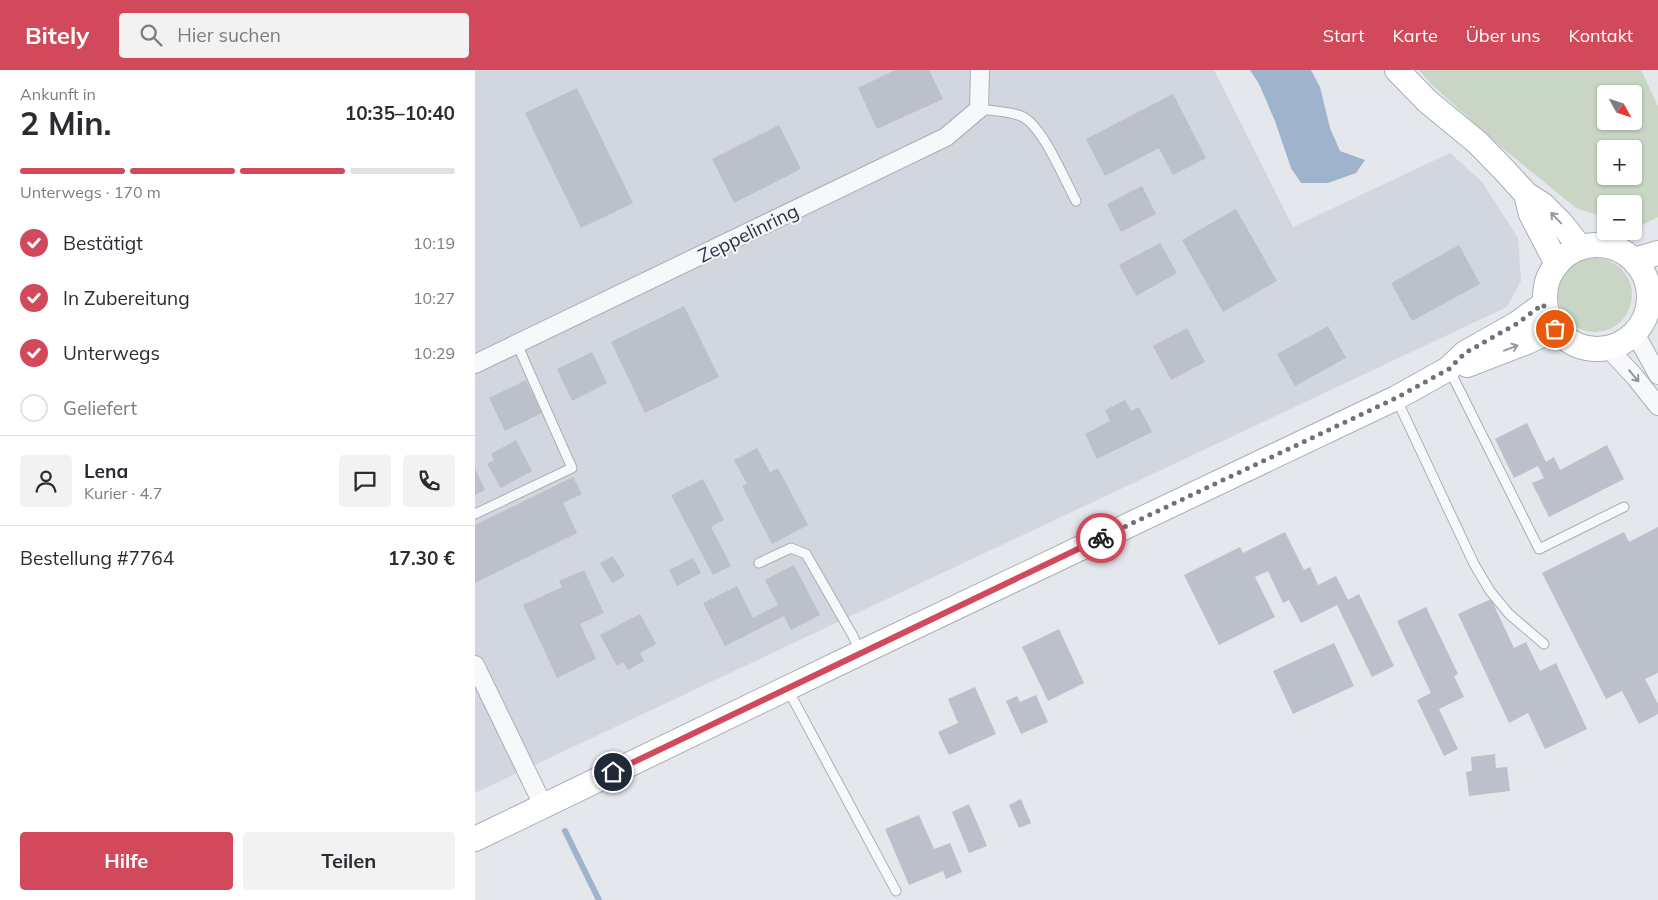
<!DOCTYPE html>
<html lang="de">
<meta charset="utf-8">
<style>
:root{--surface:#fff;--page:#f2f2f3;--text:#2b2b33;--muted:#7c7c81;--line:#e1e1e2;--accent:#d1495b}
body{margin:0;font-family:Mulish,sans-serif;background:var(--page);color:var(--text);height:100vh;display:flex;flex-direction:column;font-size:19px;white-space:nowrap}
*{box-sizing:border-box;margin:0}
p{font-size:16px;color:var(--muted)}
.icon{flex:none;width:28px;height:28px;fill:none;stroke:currentColor;stroke-width:2;stroke-linecap:round;stroke-linejoin:round}
.map{position:relative;flex:1;overflow:hidden}
.sheet{display:flex;flex-direction:column;background:var(--surface);width:475px}
.sheet>*{flex:none}
.needle{width:32px;rotate:130deg}
.tools{position:absolute;left:1122px;top:15px;display:grid;gap:10px}
.tools a{display:grid;place-items:center;width:45px;height:45px;border-radius:5px;background:var(--surface);box-shadow:0 1px 4px #0004;font-size:25px}
.pin{position:absolute;display:grid;place-items:center;width:42px;height:42px;color:#fff;margin:-21px;border:2px solid #fff;border-radius:50%;box-shadow:0 1px 5px #0007}
.courier{position:absolute;display:grid;place-items:center;width:50px;height:50px;margin:-25px;border:4px solid #d1495b;border-radius:50%;background:#fff;color:#222;box-shadow:0 1px 6px #0007}
.headline em{font-style:normal;font-weight:700}
.headline div{display:flex;flex-direction:column-reverse}
.headline{display:flex;align-items:center;justify-content:space-between;height:85px;padding:0 20px}
h1{font-size:32px;font-weight:700;line-height:38px}
.bar{display:grid;grid-template-columns:repeat(4,1fr);gap:8px 5px;align-content:center;height:60px;padding:0 20px}
.bar i{height:6px;border-radius:4px;background:var(--line)}
.bar .selected{background:var(--accent)}
.bar p{grid-column:span 4}
.line{display:flex;align-items:center;gap:12px;padding:0 20px;border-top:1px solid var(--line)}
.line div{flex:1}
.round{display:grid;place-items:center;flex:none;width:52px;height:52px;border-radius:5px;background:var(--page)}
ol{padding:0 20px;list-style:none}
li{display:flex;align-items:center;gap:15px;height:55px}
li p{margin-inline-start:auto}
li .icon{padding:5px;border-radius:50%;background:var(--accent);color:#fff;stroke-width:4}
li:last-child{color:var(--muted)}
li i{width:28px;height:28px;border:2px solid var(--line);border-radius:50%}
.primary-button{display:flex;gap:10px;margin-top:auto;padding:10px 20px}
.primary-button a{flex:1;height:58px;border-radius:5px;background:var(--accent);color:#fff;font-size:20px;font-weight:700;line-height:58px;text-align:center}
.primary-button a+a{background:var(--page);color:var(--text)}
header{display:flex;align-items:center;gap:30px;box-sizing:border-box;height:70px;padding:0 25px;background:var(--accent);color:#fff}
header strong{font-size:24px}
nav{display:flex;gap:28px;margin-inline-start:auto;font-size:18px}
.search{width:350px;height:45px;background:var(--page);display:flex;align-items:center;gap:12px;box-sizing:border-box;padding:0 18px;border-radius:5px;color:var(--muted);font-size:19px}
main{display:flex;flex:1;min-height:0}
.map>svg:first-child{display:block}
.built{fill:#d2d6de}
.green{fill:#c9d6c5;fill-rule:evenodd}
.water{fill:#9fb4cc}
.lines{fill:none;stroke-linecap:round;stroke-linejoin:round}
.stream{stroke:#9fb4cc;stroke-width:6}
.building{fill:#bbc0ca}
.lane-casing{stroke:#a9aeb7;stroke-width:11}
.street-casing{stroke:#a9aeb7;stroke-width:20}
.secondary-casing{stroke:#a9aeb7;stroke-width:26}
.lane{stroke:#f7f8fa;stroke-width:9}
.street{stroke:#f7f8fa;stroke-width:18}
.secondary{stroke:#fff;stroke-width:24}
.oneway{stroke:#959aa2}
.oneway2{stroke:#9196a0}
.done{stroke:#6c737f;stroke-width:5;stroke-dasharray:0 9}
.route{stroke:#d1495b;stroke-width:6}
.labels{text-anchor:middle;stroke-width:4.5;stroke-linejoin:round;paint-order:stroke}
.street-label{font-size:19px;fill:#2b3445;stroke:#f4f6f9}
</style>
<header>
<strong>Bitely</strong>
<div class="search"><svg class="icon" aria-label="search" viewBox="0 0 24 24"><circle cx="10" cy="10" r="6"/><path d="M15 15l6 6"/></svg>Hier suchen</div>
<nav><a>Start</a><a>Karte</a><a>Über uns</a><a>Kontakt</a></nav>
</header>
<main>
<section class="sheet">
<div class="headline"><div><h1>2 Min.</h1><p>Ankunft in</p></div><em>10:35–10:40</em></div>
<div class="bar"><i class="selected"></i><i class="selected"></i><i class="selected"></i><i></i><p>Unterwegs · 170 m</p></div>
<ol>
<li><svg class="icon" aria-label="check" viewBox="0 0 24 24"><path d="M5 12l5 5 9-10"/></svg>Bestätigt<p>10:19</p></li>
<li><svg class="icon" aria-label="check" viewBox="0 0 24 24"><path d="M5 12l5 5 9-10"/></svg>In Zubereitung<p>10:27</p></li>
<li><svg class="icon" aria-label="check" viewBox="0 0 24 24"><path d="M5 12l5 5 9-10"/></svg>Unterwegs<p>10:29</p></li>
<li><i></i>Geliefert</li>
</ol>
<div class="line" style="height:90px"><a class="round"><svg class="icon" aria-label="person" viewBox="0 0 24 24"><circle cx="12" cy="8" r="4"/><path d="M4 21q1-7 8-7t8 7"/></svg></a><div><b>Lena</b><p>Kurier · 4.7</p></div><a class="round"><svg class="icon" aria-label="chat" viewBox="0 0 24 24"><path d="M4 5h16v11H9l-5 4z"/></svg></a><a class="round"><svg class="icon" aria-label="phone" viewBox="0 0 24 24"><path d="M5 4h4l2 5-3 2q2 4 5 5l2-3 5 2v4C11 20 4 13 5 4z"/></svg></a></div>
<div class="line" style="height:65px"><div>Bestellung #7764</div><b>17.30 €</b></div>
<div class="primary-button"><a>Hilfe</a><a>Teilen</a></div>
</section>
<div class="map">
<svg width="1183" height="830" viewBox="0 0 1183 830">
<rect width="100%" height="100%" fill="#e4e7ec"/>
<!-- built -->
<path class="built" d="M0,0H739L818,157L975,83L1007,112L1043,168L1046,211L1032,237L0,723Z"/>
<!-- green -->
<g class="green">
<path d="M944,0H1166L1183,36V147L1162,158L1159,157V134H1131V148L1101,138L1026,77L958,16ZM1131,24H1159V51H1131ZM1131,79H1159V106H1131Z"/>
<circle cx="1120" cy="225" r="37"/>
</g>
<!-- water -->
<path class="water" d="M775,0H836L845,17L855,58L865,81L890,90L881,103L853,113H826L816,98L800,51L784,14Z"/>
<g class="lines">
<!-- stream -->
<path class="stream" d="M90,761L124,830"/>
</g>
<!-- building -->
<g class="building">
<path d="M420,0H454L468,29L402,59L383,18Z"/>
<path d="M102,18L158,133L106,158L50,43Z"/>
<path d="M698,24L731,88L698,105L684,78L630,106L611,69Z"/>
<path d="M304,55L326,99L259,133L237,89Z"/>
<path d="M667,116L681,144L646,162L632,134Z"/>
<path d="M761,139L802,211L748,242L707,170Z"/>
<path d="M685,173L702,203L661,226L644,195Z"/>
<path d="M984,175L1005,214L937,251L916,213Z"/>
<path d="M209,236L244,307L170,343L136,272Z"/>
<path d="M853,256L871,288L820,316L802,284Z"/>
<path d="M712,258L730,292L696,310L678,276Z"/>
<path d="M117,282L132,313L97,331L82,299Z"/>
<path d="M51,310L67,343L30,361L14,328Z"/>
<path d="M650,330L656,341L664,337L677,362L622,389L610,364L635,351L630,340Z"/>
<path d="M1052,353L1071,392L1079,387L1085,400L1132,375L1149,409L1074,447L1057,413L1069,408L1063,396L1039,408L1020,369Z"/>
<path d="M41,370L57,401L26,418L12,394L19,390L16,384Z"/>
<path d="M282,378L295,402L303,398L333,455L297,474L267,416L272,414L259,390Z"/>
<path d="M0,398L10,420L0,425Z"/>
<path d="M98,407L107,424L88,433L102,463L0,513V455Z"/>
<path d="M228,409L249,450L236,457L256,496L238,505L196,425Z"/>
<path d="M1183,457V603L1170,609L1183,634V644L1164,654L1147,621L1131,629L1067,503L1149,462L1154,472Z"/>
<path d="M810,462L829,500L835,497L843,515L861,506L873,530L884,524L919,596L897,607L862,535L826,553L814,530L808,533L793,501L780,507L800,547L744,575L709,505L765,477L768,483Z"/>
<path d="M138,486L150,506L137,513L125,493Z"/>
<path d="M218,488L226,503L202,516L194,500Z"/>
<path d="M319,495L345,545L316,560L309,546L250,576L228,533L262,516L278,548L303,535L290,510Z"/>
<path d="M109,500L129,543L105,554L121,589L82,608L48,535L87,517L84,511Z"/>
<path d="M1016,529L1039,578L1051,572L1065,601L1081,593L1112,659L1070,679L1053,643L1034,653L983,544Z"/>
<path d="M951,537L983,604L979,606L989,627L964,639L983,679L969,686L942,630L956,623L922,551Z"/>
<path d="M165,544L181,574L165,583L169,591L153,600L148,592L142,596L125,565Z"/>
<path d="M584,559L609,613L573,631L547,577Z"/>
<path d="M859,573L879,616L818,644L798,601Z"/>
<path d="M500,617L521,664L474,685L463,662L483,653L473,629Z"/>
<path d="M561,625L573,652L546,664L531,631L542,626L545,632Z"/>
<path d="M1020,684L1021,698L1032,697L1035,721L994,726L991,702L997,701L996,687Z"/>
<path d="M546,729L556,753L544,758L534,735Z"/>
<path d="M494,734L512,776L494,783L477,742Z"/>
<path d="M444,745L459,779L475,773L487,802L471,809L468,801L434,815L410,759Z"/>
</g>
<g class="lines">
<defs>
<g id="lane">
<path d="M504,39C518,41 533,41 546,46C567,54 590,111 601,131"/>
<path d="M974,299L1064,479L1149,437"/>
<path d="M921,328L999,494L1015,521L1034,544L1069,574"/>
<path d="M0,444L97,398L42,274"/>
<path d="M284,493L316,478L331,484L378,566L385,582"/>
<path d="M312,618L421,821"/>
</g>
<g id="street">
<path d="M1160,263L1183,305"/>
<path d="M1133,278L1160,307L1183,336"/>
<path d="M0,294L471,67L504,39L505,0"/>
<path d="M0,595L68,735"/>
</g>
<g id="secondary">
<path d="M922,0L952,31L1003,73L1031,102L1051,124L1068,135L1086,153L1105,177"/>
<path d="M1051,124L1056,144L1082,194"/>
<circle cx="1122" cy="227" r="52"/>
<path d="M1159,190L1183,183"/>
<path d="M992,295L1052,272L1080,259"/>
<path d="M0,769L385,583L921,328L973,299L990,283L1043,253L1069,234"/>
</g>
</defs>
<!-- lane casing -->
<use href="#lane" class="lane-casing"/>
<!-- street casing -->
<use href="#street" class="street-casing"/>
<!-- secondary casing -->
<use href="#secondary" class="secondary-casing"/>
<!-- lane -->
<use href="#lane" class="lane"/>
<!-- street -->
<use href="#street" class="street"/>
<!-- secondary -->
<use href="#secondary" class="secondary"/>
</g>
<!-- one-way arrows -->
<defs><path id="oneway-shaft" d="M-6 0H5M1.5-3L5.5 0L1.5 3" fill="none" stroke-width="1.6" stroke-linecap="round" stroke-linejoin="round" transform="scale(1.25)"/></defs>
<g class="oneway">
<use href="#oneway-shaft" transform="translate(1081 148) rotate(-134)"/>
<use href="#oneway-shaft" transform="translate(1036 278) rotate(-21)"/>
</g>
<use class="oneway2" href="#oneway-shaft" transform="translate(1159 306) rotate(50)"/>
<g class="lines">
<!-- done -->
<path class="done" d="M626,468L921,328L974,299L990,283L1043,253L1068,234L1080,259"/>
<!-- route -->
<path class="route" d="M138,702L626,468"/>
</g>
<g class="labels">
<!-- street labels -->
<g class="street-label">
<text transform="translate(273 163) rotate(-26)" y="7">Zeppelinring</text>
</g>
</g>
</svg>
<div class="tools">
<a><svg class="needle" viewBox="-14 -14 28 28"><path d="M0-13l5 13h-10z" fill="#e53935"/><path d="M0 13l5-13h-10z" fill="#7c7c81"/></svg></a>
<a>+</a>
<a>−</a>
</div>
<div class="pin" style="left:1080px;top:259px;background:#ea580c"><svg class="icon" aria-label="bag" viewBox="0 0 24 24"><path d="M5 8h14l-1 12H6zM9 8a3 3 0 0 1 6 0"/></svg></div>
<div class="pin" style="left:138px;top:702px;background:#1f2937"><svg class="icon" aria-label="home" viewBox="0 0 24 24"><path d="M3 11l9-7 9 7M6 9v11h12V9"/></svg></div>
<div class="courier" style="left:626px;top:468px"><svg class="icon" aria-label="bike" viewBox="0 0 24 24"><circle cx="6" cy="16" r="4"/><circle cx="18" cy="16" r="4"/><path d="M6 16l4-8h5l3 8M10 8l3 8H6M13 5h3"/></svg></div>
</div>
</main>
